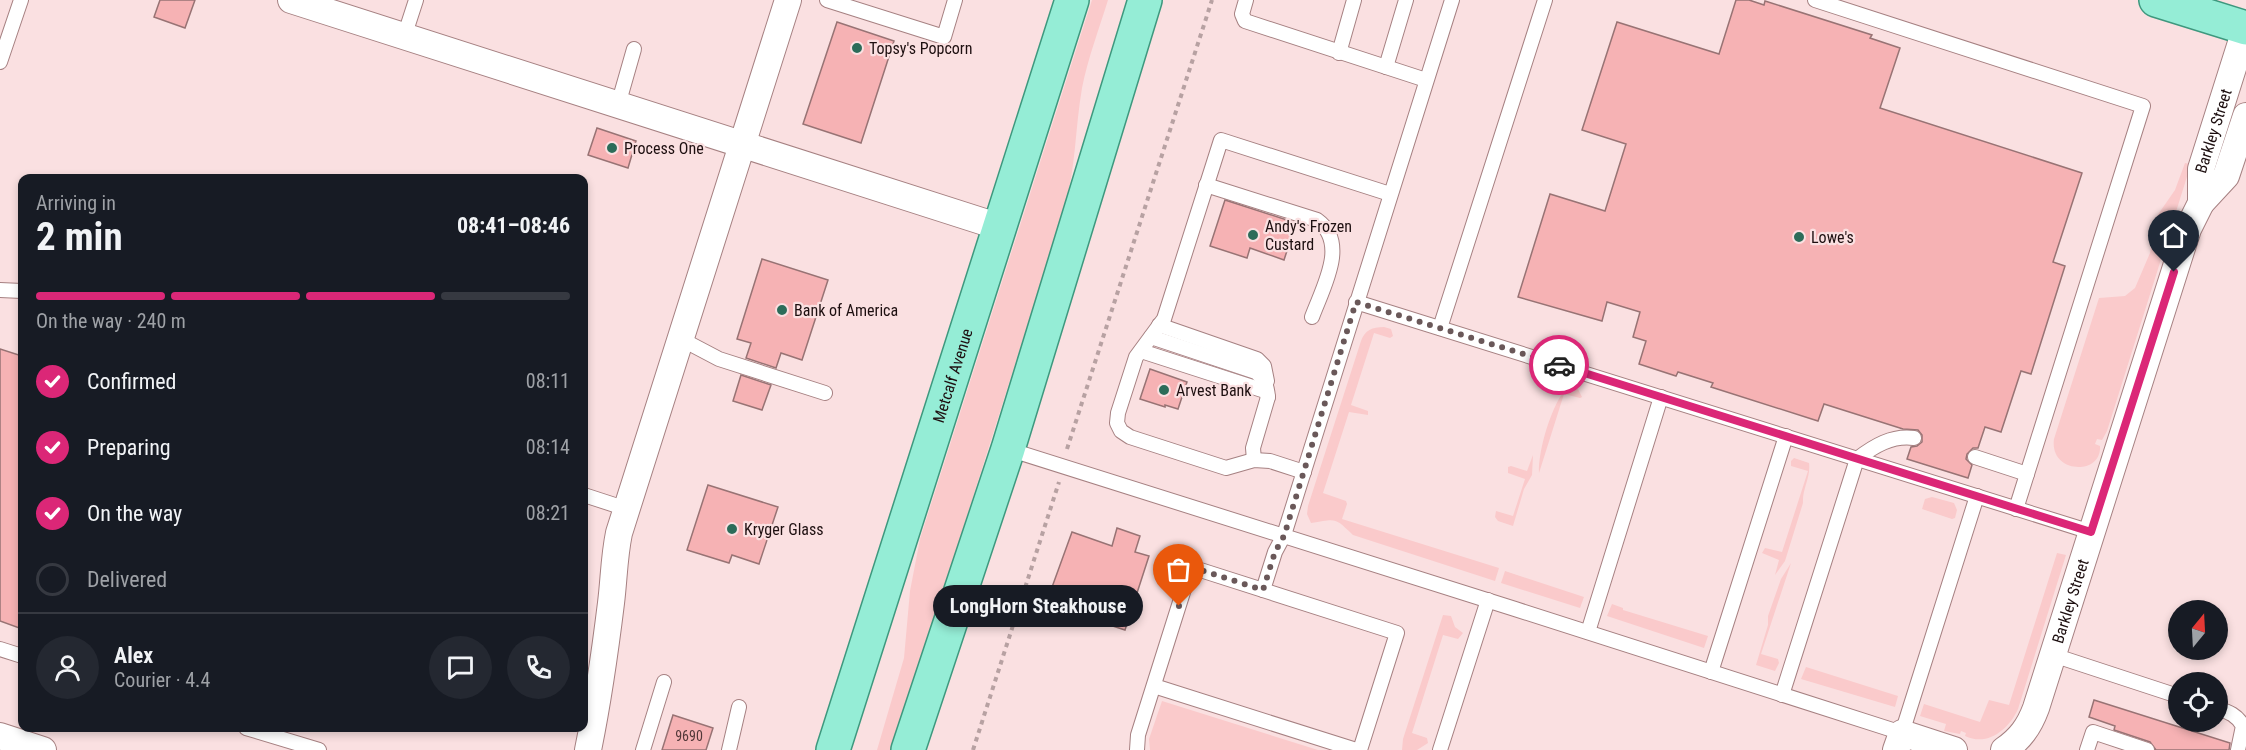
<!DOCTYPE html>
<meta charset="utf-8">
<style>
:root{--surface:#171b24;--page:#242831;--text:#f1f3f6;--muted:#9ea1a6;--line:#363941;--accent:#db2777}
body{margin:0;font-family:"Roboto Condensed",sans-serif;background:var(--page);color:var(--text);height:100vh;display:flex;flex-direction:column;font-size:22px;white-space:nowrap}
*{box-sizing:border-box;margin:0}
p{font-size:20px;color:var(--muted)}
.icon{flex:none;width:33px;height:33px;fill:none;stroke:currentColor;stroke-width:2;stroke-linecap:round;stroke-linejoin:round}
.map{position:relative;flex:1;overflow:hidden}
.details{position:absolute;left:18px;top:174px;width:570px;height:558px;display:flex;flex-direction:column;background:var(--surface);border-radius:12px;box-shadow:0 3px 9px #0003}
.details>*{flex:none}
.needle{width:39px;rotate:18deg}
.tools{position:absolute;left:2168px;top:600px;display:grid;gap:12px}
.tools a{display:grid;place-items:center;width:60px;height:60px;border-radius:50%;background:var(--surface);box-shadow:0 3px 9px #0003;font-size:30px}
.pin{position:absolute;display:grid;place-items:center;width:51px;height:51px;color:#fff;margin:-62px -26px;border-radius:50% 50% 50% 0;rotate:-45deg;box-shadow:0 0 6px #0007}
.pin .icon{rotate:45deg}
.courier{position:absolute;display:grid;place-items:center;width:60px;height:60px;margin:-30px;border:4px solid #db2777;border-radius:50%;background:#fff;color:#222;box-shadow:0 2px 8px #0007}
.bubble{position:absolute;height:42px;border-radius:21px;background:var(--surface);box-shadow:0 3px 9px #0003;font-size:20px;font-weight:700;line-height:42px;text-align:center}
.summary em{font-style:normal;font-weight:700}
.summary div{display:flex;flex-direction:column-reverse}
.summary{display:flex;align-items:center;justify-content:space-between;height:102px;padding:0 18px}
h1{font-size:39px;font-weight:700;line-height:45px}
.bar{display:grid;grid-template-columns:repeat(4,1fr);gap:9px 6px;align-content:center;height:72px;padding:0 18px}
.bar i{height:8px;border-radius:4px;background:var(--line)}
.bar .current{background:var(--accent)}
.bar p{grid-column:span 4}
.line{display:flex;align-items:center;gap:15px;padding:0 18px;border-top:2px solid var(--line)}
.line div{flex:1}
.round{display:grid;place-items:center;flex:none;width:63px;height:63px;border-radius:32px;background:var(--page)}
ol{padding:0 18px;list-style:none}
li{display:flex;align-items:center;gap:18px;height:66px}
li p{margin-inline-start:auto}
li .icon{padding:6px;border-radius:50%;background:var(--accent);color:#fff;stroke-width:4}
li:last-child{color:var(--muted)}
li i{width:33px;height:33px;border:3px solid var(--line);border-radius:50%}
.map>svg:first-child{display:block}
.green{fill:#facacb}
.building{fill:#f6b2b4;stroke:#987374;stroke-width:1.5}
.lines{fill:none;stroke-linecap:round;stroke-linejoin:round}
.service-casing{stroke:#a68182;stroke-width:16}
.minor-casing{stroke:#a68182;stroke-width:28}
.primary-casing{stroke:#3e987e;stroke-width:36}
.path{stroke:#b7a1a2;stroke-width:4;stroke-dasharray:4.5 4.5;stroke-linecap:butt}
.service{stroke:#fff;stroke-width:14}
.minor{stroke:#fff;stroke-width:26}
.primary{stroke:#95edd6;stroke-width:33}
.done{stroke:#6a5859;stroke-width:6;stroke-dasharray:0 10.8}
.route{stroke:#db2777;stroke-width:8}
.poi-dot{fill:#2c6c59;stroke:#fae0e1;stroke-width:2}
.labels{text-anchor:middle;stroke-width:4.5;stroke-linejoin:round;paint-order:stroke}
.number-label{font-size:14px;fill:#533839}
.poi-label{font-size:16px;fill:#1d0f10;stroke:#fae0e1;text-anchor:start}
.street-label{font-size:16px;fill:#1d0f10;stroke:#fae0e1}
</style>
<div class="map">
<svg width="2246" height="750" viewBox="0 0 2246 750">
<rect width="100%" height="100%" fill="#fae0e1"/>
<!-- green -->
<g class="green">
<path d="M1092,0H1108C1099,29 1088,58 1082,88C1075,129 1076,166 1065,206L893,750H877L904,658L910,591L920,539Z"/>
<path d="M2185,163L2191,164L2107,431L2102,440L2097,439L2095,444L2100,446C2102,476 2049,474 2054,439L2099,298L2125,296L2135,288L2150,253L2157,216L2175,190Z"/>
<path d="M1384,327L1391,329L1393,336L1390,338L1374,333L1351,405L1368,411V415L1349,412L1323,493L1346,501L1347,504L1342,519L1499,568L1495,581L1353,535C1334,517 1337,519 1311,523L1307,514L1308,506L1361,341C1365,330 1372,327 1384,327Z"/>
<path d="M1568,386L1578,389L1582,397L1580,398L1564,394L1539,473C1538,450 1552,403 1568,386Z"/>
<path d="M1533,455L1532,475L1524,489L1513,526L1498,521L1495,517L1496,511L1513,516L1525,479L1508,473V467L1511,466L1527,471Z"/>
<path d="M1794,458L1809,463C1811,477 1802,489 1803,503L1785,561L1775,575L1779,560L1762,553L1765,548L1782,552L1808,471L1791,466V461Z"/>
<path d="M1932,497L1954,503L1957,510L1955,518L1952,519L1922,509L1925,499Z"/>
<path d="M2057,553L2066,555L2018,709C2009,729 1988,747 1965,736L1966,733L1961,731L1960,734L1944,731L1946,724L1920,716L1924,704L1980,722L1989,700L2009,705Z"/>
<path d="M1791,563L1761,654L1778,659L1779,663L1775,671L1756,665L1768,625V616L1781,579Z"/>
<path d="M1505,571L1584,597L1580,608L1501,583Z"/>
<path d="M1612,604L1623,608V610L1708,636L1704,648L1607,616Z"/>
<path d="M1443,615L1451,616L1455,627L1463,633L1458,639L1443,635L1412,733L1427,738L1428,743L1417,750H1402L1403,739Z"/>
<path d="M1806,667L1898,696L1895,707L1801,679Z"/>
<path d="M1162,701L1318,750H1150L1149,739Z"/>
</g>
<!-- building -->
<g class="building">
<path d="M160,0H195L185,28L154,17Z"/>
<path d="M1736,0H1749L1764,5L1765,1L1872,35L1870,38L1900,48L1880,108L2082,173L2053,262L2065,266L2031,374L2021,371L2001,432L1985,427L1978,448H1973L1967,454L1966,459L1972,465L1968,478L1907,459L1911,447L1917,446L1922,442V435L1918,430L1903,429L1824,404L1818,421L1711,387L1713,383L1678,372L1676,376L1639,364L1646,341L1633,337L1640,312L1607,302L1602,321L1518,297L1550,194L1605,211L1626,144L1582,130L1617,22L1719,54Z"/>
<path d="M837,22L894,41L861,143L803,124Z"/>
<path d="M597,128L636,141L628,168L588,155Z"/>
<path d="M1225,200L1296,223L1284,260L1250,248L1247,258L1210,246Z"/>
<path d="M762,259L828,280L802,360L781,353L776,368L746,358L751,343L737,339Z"/>
<path d="M0,349L22,356V629L0,621Z"/>
<path d="M1150,369L1187,382L1178,409L1165,405V407L1140,399Z"/>
<path d="M741,375L771,385L762,410L733,401Z"/>
<path d="M708,485L778,507L759,564L732,555L729,563L687,550Z"/>
<path d="M1117,528L1140,536L1135,552L1149,556L1125,630L1085,617L1086,614L1047,601L1072,532L1112,546Z"/>
<path d="M2094,700L2230,743L2229,750H2156L2150,742L2114,730L2115,726L2089,717Z"/>
<path d="M673,715L713,728L706,750H662Z"/>
</g>
<g class="lines">
<defs>
<g id="service">
<path d="M827,0L944,37L955,0"/>
<path d="M1246,0L1242,14L1245,21L1426,80"/>
<path d="M1815,0L2143,106L2016,509"/>
<path d="M404,37L416,0"/>
<path d="M1339,53L1354,0"/>
<path d="M0,62L21,0"/>
<path d="M1386,67L1406,0"/>
<path d="M618,105L634,49"/>
<path d="M1206,185L1317,220C1349,243 1323,287 1312,317"/>
<path d="M0,290L22,291"/>
<path d="M1356,302L2091,532"/>
<path d="M1159,325L1257,359L1264,366L1267,381"/>
<path d="M1440,328L1545,0"/>
<path d="M1151,337L1256,372C1265,380 1267,386 1268,397"/>
<path d="M681,339L719,359L825,393"/>
<path d="M1141,351L1265,391L1268,397L1253,448L1254,460"/>
<path d="M1008,449L1515,609L1902,733L1977,496"/>
<path d="M1975,457L2027,474"/>
<path d="M1304,472L1270,461L1254,460L1226,468L1130,437L1121,431L1117,423L1118,413L1136,357L1164,319L1221,140L1390,194"/>
<path d="M584,495L627,509"/>
<path d="M1263,590L1275,552L1284,535L1452,0"/>
<path d="M1588,632L1661,397"/>
<path d="M0,649L22,656"/>
<path d="M2053,655L2178,696"/>
<path d="M1711,672L1786,436"/>
<path d="M1154,686L1356,750"/>
<path d="M1782,695L1857,459C1874,446 1892,435 1914,438"/>
<path d="M2217,708C2229,712 2237,715 2243,726L2238,750"/>
<path d="M246,728L319,750"/>
<path d="M643,750L664,682"/>
<path d="M729,750L739,707"/>
<path d="M1137,750L1138,735L1191,567L1397,633L1360,750"/>
<path d="M1440,750L1488,600"/>
<path d="M2087,750L2093,732L2147,750"/>
</g>
<g id="minor">
<path d="M291,0L1000,227"/>
<path id="s1" d="M2201,203V169L2246,27"/>
<path d="M0,736L43,750"/>
<path d="M588,750C598,701 605,652 611,603C614,579 614,557 619,533L788,0"/>
<path d="M1896,750L1902,733L1954,750"/>
<path id="s2" d="M2004,750C2020,739 2029,727 2036,708L2188,229L2201,203L2226,176L2246,116"/>
</g>
<g id="primary">
<path d="M2156,0L2246,28"/>
<path id="s3" d="M833,750L1072,0"/>
<path d="M908,750L1008,449L1145,0"/>
</g>
</defs>
<!-- service casing -->
<use href="#service" class="service-casing"/>
<!-- minor casing -->
<use href="#minor" class="minor-casing"/>
<!-- primary casing -->
<use href="#primary" class="primary-casing"/>
<!-- path -->
<g class="path">
<path d="M1067,449L1212,0"/>
<path d="M973,750L1059,482"/>
</g>
<!-- service -->
<use href="#service" class="service"/>
<!-- minor -->
<use href="#minor" class="minor"/>
<!-- primary -->
<use href="#primary" class="primary"/>
</g>
<g class="lines">
<!-- done -->
<path class="done" d="M1179,606L1191,567L1263,590L1275,552L1284,536L1356,302L1559,365"/>
<!-- route -->
<path class="route" d="M1559,365L2091,532L2174,272"/>
</g>
<!-- markers -->
<g class="poi-dot">
<circle cx="857" cy="48" r="6"/>
<circle cx="612" cy="148" r="6"/>
<circle cx="1253" cy="235" r="6"/>
<circle cx="1799" cy="237" r="6"/>
<circle cx="782" cy="310" r="6"/>
<circle cx="1164" cy="390" r="6"/>
<circle cx="732" cy="529" r="6"/>
</g>
<g class="labels">
<!-- number labels -->
<g class="number-label">
<text x="689" y="741">9690</text>
</g>
<!-- poi labels -->
<g class="poi-label">
<text x="869" y="54">Topsy's Popcorn</text>
<text x="624" y="154">Process One</text>
<text x="1265" y="232">Andy's Frozen<tspan x="1265" dy="18">Custard</tspan></text>
<text x="1811" y="243">Lowe's</text>
<text x="794" y="316">Bank of America</text>
<text x="1176" y="396">Arvest Bank</text>
<text x="744" y="535">Kryger Glass</text>
</g>
<!-- street labels -->
<g class="street-label">
<text dy="6" stroke="none"><textPath href="#s1" startOffset="74">Barkley Street</textPath></text>
<text dy="6" stroke="none"><textPath href="#s3" startOffset="393">Metcalf Avenue</textPath></text>
<text dy="6" stroke="none"><textPath href="#s2" startOffset="166">Barkley Street</textPath></text>
</g>
</g>
</svg>
<div class="tools">
<a><svg class="needle" viewBox="-14 -14 28 28"><path d="M0-13l5 13h-10z" fill="#e53935"/><path d="M0 13l5-13h-10z" fill="#9ea1a6"/></svg></a>
<a><svg class="icon" aria-label="locate" viewBox="0 0 24 24"><circle cx="12" cy="12" r="6"/><path d="M12 2v4M12 18v4M2 12h4M18 12h4"/></svg></a>
</div>
<div class="pin" style="left:1179px;top:606px;background:#ea580c"><svg class="icon" aria-label="bag" viewBox="0 0 24 24"><path d="M5 8h14l-1 12H6zM9 8a3 3 0 0 1 6 0"/></svg></div>
<div class="pin" style="left:2174px;top:272px;background:#1f2937"><svg class="icon" aria-label="home" viewBox="0 0 24 24"><path d="M3 11l9-7 9 7M6 9v11h12V9"/></svg></div>
<div class="courier" style="left:1559px;top:365px"><svg class="icon" aria-label="car" viewBox="0 0 24 24"><path d="M5 17H2v-5l4-1 3-4h7l3 4 3 1v5h-3M9 17h6M6 11h13"/><circle cx="7" cy="17" r="2"/><circle cx="17" cy="17" r="2"/></svg></div>
<div class="bubble" style="left:933px;top:585px;width:210px">LongHorn Steakhouse</div>
<section class="details">
<div class="summary"><div><h1>2 min</h1><p>Arriving in</p></div><em>08:41–08:46</em></div>
<div class="bar"><i class="current"></i><i class="current"></i><i class="current"></i><i></i><p>On the way · 240 m</p></div>
<ol>
<li><svg class="icon" aria-label="check" viewBox="0 0 24 24"><path d="M5 12l5 5 9-10"/></svg>Confirmed<p>08:11</p></li>
<li><svg class="icon" aria-label="check" viewBox="0 0 24 24"><path d="M5 12l5 5 9-10"/></svg>Preparing<p>08:14</p></li>
<li><svg class="icon" aria-label="check" viewBox="0 0 24 24"><path d="M5 12l5 5 9-10"/></svg>On the way<p>08:21</p></li>
<li><i></i>Delivered</li>
</ol>
<div class="line" style="height:108px"><a class="round"><svg class="icon" aria-label="person" viewBox="0 0 24 24"><circle cx="12" cy="8" r="4"/><path d="M4 21q1-7 8-7t8 7"/></svg></a><div><b>Alex</b><p>Courier · 4.4</p></div><a class="round"><svg class="icon" aria-label="chat" viewBox="0 0 24 24"><path d="M4 5h16v11H9l-5 4z"/></svg></a><a class="round"><svg class="icon" aria-label="phone" viewBox="0 0 24 24"><path d="M5 4h4l2 5-3 2q2 4 5 5l2-3 5 2v4C11 20 4 13 5 4z"/></svg></a></div>
</section>
</div>
